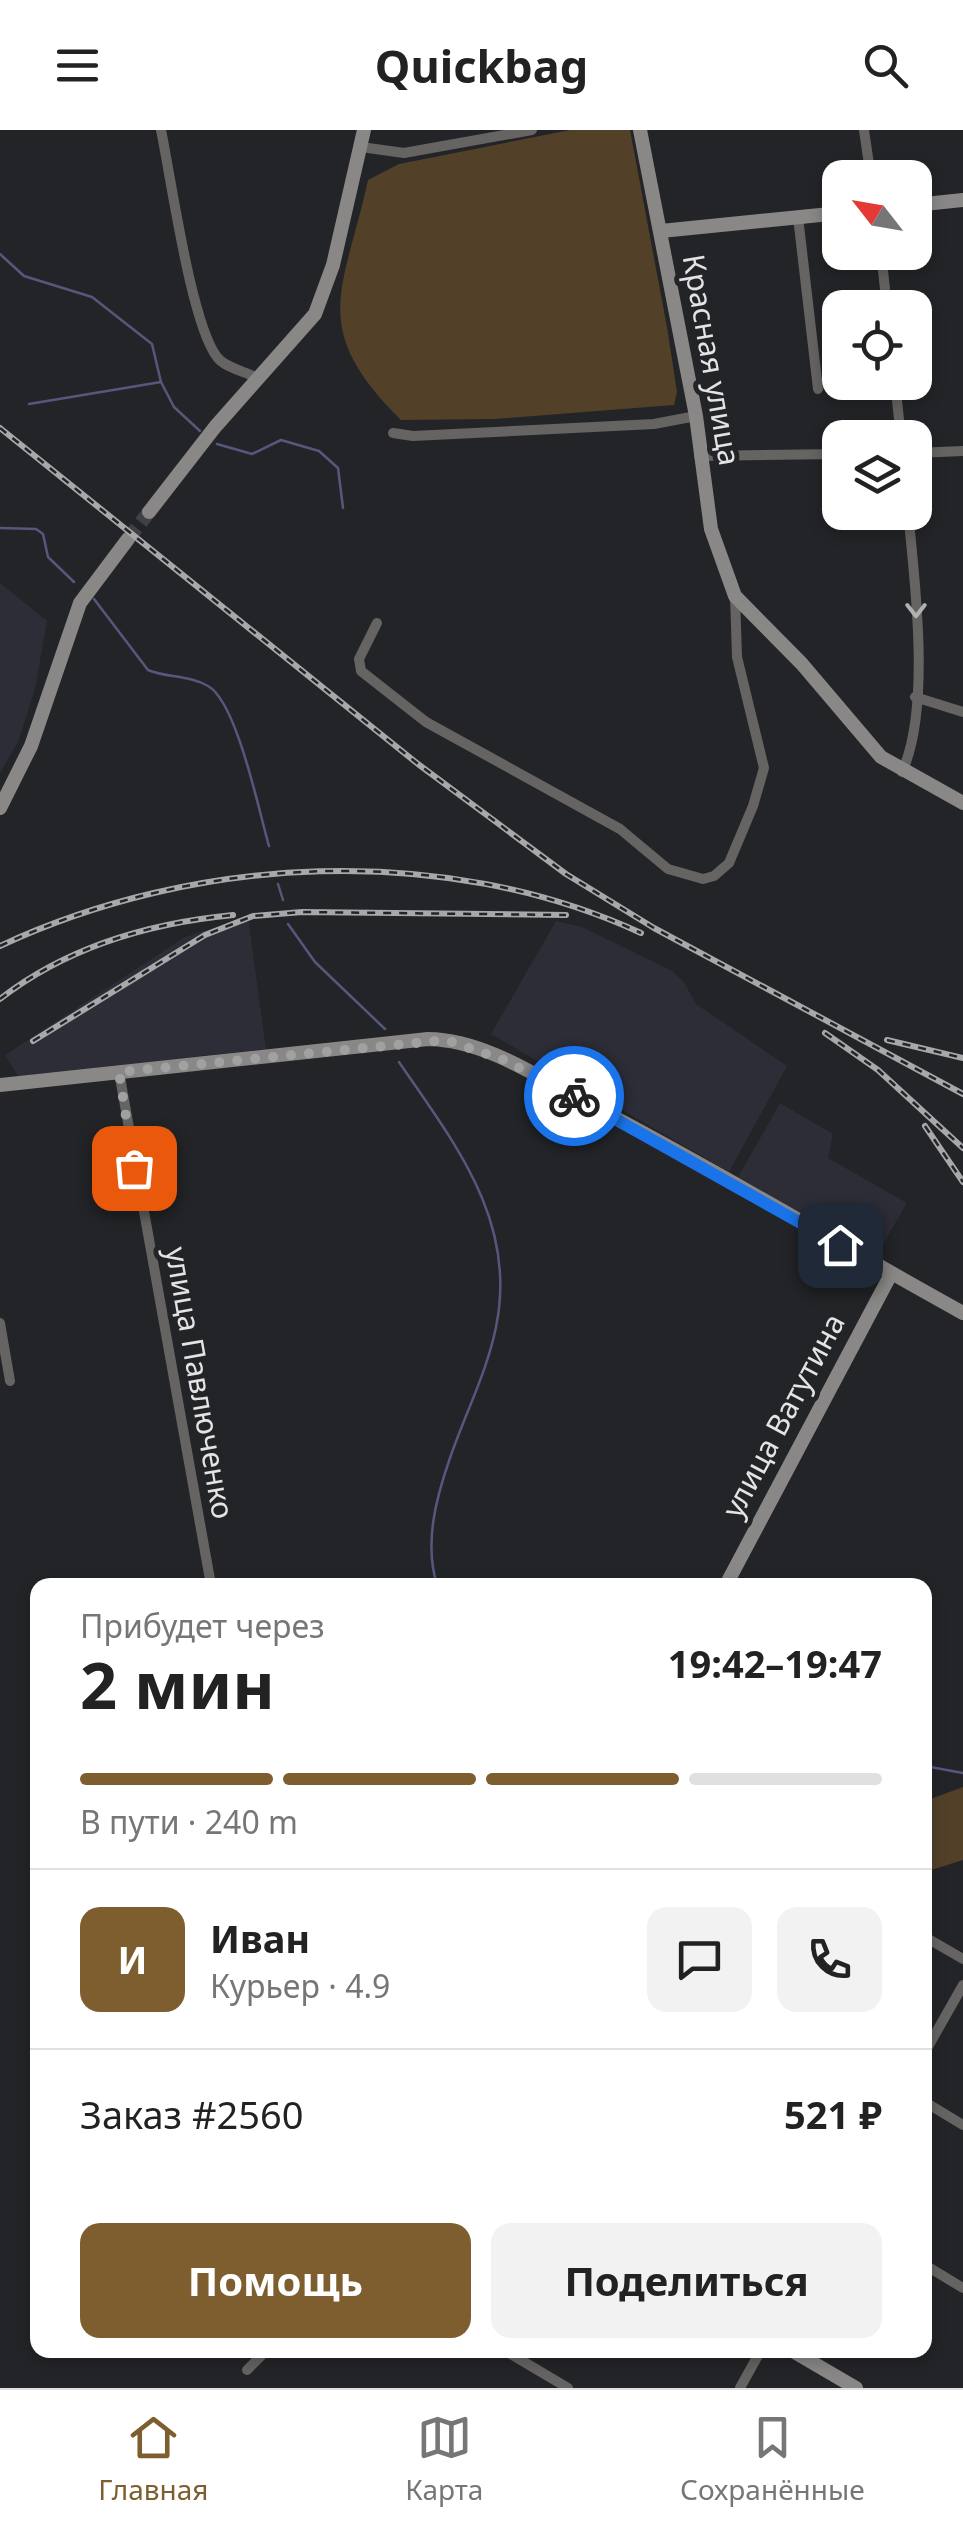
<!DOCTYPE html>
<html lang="ru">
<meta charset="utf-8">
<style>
:root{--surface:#fff;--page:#f2f2f2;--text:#222;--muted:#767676;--line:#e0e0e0;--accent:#7e5e2e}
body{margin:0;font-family:"Noto Sans",sans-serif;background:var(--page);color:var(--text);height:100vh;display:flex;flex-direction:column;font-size:38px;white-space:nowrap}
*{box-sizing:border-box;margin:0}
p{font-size:32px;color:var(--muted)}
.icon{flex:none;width:55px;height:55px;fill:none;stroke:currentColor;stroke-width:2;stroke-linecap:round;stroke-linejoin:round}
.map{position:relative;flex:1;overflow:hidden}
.panel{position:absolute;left:30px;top:1448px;width:902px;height:780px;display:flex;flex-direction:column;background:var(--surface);border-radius:20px;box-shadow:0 5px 15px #0003}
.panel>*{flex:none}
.needle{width:65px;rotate:301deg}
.fabs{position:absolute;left:822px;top:30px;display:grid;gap:20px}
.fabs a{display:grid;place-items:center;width:110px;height:110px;border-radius:20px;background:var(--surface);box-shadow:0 5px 15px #0003;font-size:50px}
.pin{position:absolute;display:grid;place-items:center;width:85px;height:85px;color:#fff;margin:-42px;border-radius:20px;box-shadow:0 5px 15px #0006}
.courier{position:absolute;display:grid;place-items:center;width:100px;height:100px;margin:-50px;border:8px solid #1a73e8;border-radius:50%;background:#fff;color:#222;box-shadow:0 2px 12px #0007}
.summary em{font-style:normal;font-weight:700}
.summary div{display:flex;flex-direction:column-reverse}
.summary{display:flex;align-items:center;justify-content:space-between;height:170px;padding:0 50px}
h1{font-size:65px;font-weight:700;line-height:75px}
.bar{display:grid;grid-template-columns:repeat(4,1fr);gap:15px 10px;align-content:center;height:120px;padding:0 50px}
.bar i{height:12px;border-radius:8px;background:var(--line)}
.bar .selected{background:var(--accent)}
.bar p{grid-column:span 4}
.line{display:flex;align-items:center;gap:25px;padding:0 50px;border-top:2px solid var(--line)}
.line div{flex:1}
.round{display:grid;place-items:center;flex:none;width:105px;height:105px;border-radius:20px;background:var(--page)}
.action{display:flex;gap:20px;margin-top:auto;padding:20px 50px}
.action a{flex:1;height:115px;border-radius:20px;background:var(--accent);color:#fff;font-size:40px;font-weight:700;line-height:115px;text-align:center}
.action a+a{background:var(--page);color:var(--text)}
header{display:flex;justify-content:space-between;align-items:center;height:130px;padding:0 50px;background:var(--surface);font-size:45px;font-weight:700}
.menu{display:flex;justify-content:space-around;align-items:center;height:140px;border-top:2px solid var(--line);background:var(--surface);font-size:28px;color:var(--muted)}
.menu a{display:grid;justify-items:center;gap:5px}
.menu .selected{color:var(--accent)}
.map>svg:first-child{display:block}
.built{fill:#2c2d36}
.green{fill:#524029}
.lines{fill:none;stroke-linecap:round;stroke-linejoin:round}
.stream{stroke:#55587c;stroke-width:2.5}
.secondary-tunnel{stroke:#404144;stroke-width:14;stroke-dasharray:14 7;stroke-linecap:butt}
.street{stroke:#656463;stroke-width:10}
.secondary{stroke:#8a8886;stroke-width:14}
.rail-casing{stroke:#a8a8ab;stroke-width:6}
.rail{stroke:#232427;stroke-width:2.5;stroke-dasharray:8;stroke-linecap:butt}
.oneway{stroke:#b1b1b2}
.done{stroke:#a0a1a3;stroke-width:10;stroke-dasharray:0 18}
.route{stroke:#1a73e8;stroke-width:12}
.labels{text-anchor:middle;stroke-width:10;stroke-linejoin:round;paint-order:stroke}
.street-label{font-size:30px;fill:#e4e4e6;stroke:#232427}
</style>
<header><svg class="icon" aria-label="menu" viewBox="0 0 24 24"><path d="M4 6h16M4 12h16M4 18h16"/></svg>Quickbag<svg class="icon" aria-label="search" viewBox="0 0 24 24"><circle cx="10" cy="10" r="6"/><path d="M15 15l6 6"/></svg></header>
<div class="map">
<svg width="963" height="2258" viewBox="0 0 963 2258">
<rect width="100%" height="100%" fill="#232427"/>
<!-- built -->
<g class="built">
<path d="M0,453L47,491L35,559L18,612L0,643Z"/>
<path d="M248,787L266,919L18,946L5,925L185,807Z"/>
<path d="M556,791L582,797L672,841L684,852L696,874L787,936L729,1042L491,904Z"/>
<path d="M780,973L833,1004L828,1028L907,1073L876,1126L738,1047Z"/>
</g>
<!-- green -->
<g class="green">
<path d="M570,0H630L667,197L677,262L674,275L494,289L401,290C307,197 344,161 368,50L399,34Z"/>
<path d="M963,1657V1730L925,1742V1671Z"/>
</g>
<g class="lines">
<!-- stream -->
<g class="stream">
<path d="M0,124L24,146L92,167L152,214L161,252L174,277L200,301"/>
<path d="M29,274L161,252"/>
<path d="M217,314L252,324L281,310L319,321L338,338L343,378"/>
<path d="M0,398L36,399L43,404L48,427L74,452"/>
<path d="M94,469L148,540C167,548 189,545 208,556C237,572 259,682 269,716"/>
<path d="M278,754L283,770"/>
<path d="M288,794L315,832L385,899"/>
<path d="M399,932C454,1013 518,1091 496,1197C487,1242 465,1284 450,1328C436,1368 424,1413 437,1455"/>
<path d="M925,1636L963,1643"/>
</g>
<!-- secondary-tunnel -->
<path class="secondary-tunnel" d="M128,409L149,382"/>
<!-- street -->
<g class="street">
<path d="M161,0C171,48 191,193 217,227C225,238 245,241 257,248"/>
<path d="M864,0L871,48"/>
<path d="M361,17L404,23L532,0"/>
<path d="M798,87L818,259"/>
<path d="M881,122L887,178"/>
<path d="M895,252L901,308"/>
<path d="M393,303L413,306L654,294L696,286"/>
<path d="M915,323L963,321"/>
<path d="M699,326L840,324"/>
<path d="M377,493L359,529L361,541L426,592L620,699L668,739L703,749L714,746L729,733L753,676L764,638L737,527L735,466"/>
<path d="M915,567L963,582"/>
<path d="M902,642C931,579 915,452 908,382"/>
<path d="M119,942L211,1455"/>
<path d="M0,1193L10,1251"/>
<path d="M925,1807L963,1829"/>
<path d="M925,1922L963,1855"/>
<path d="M925,1972L963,1995"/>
<path d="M925,2135L963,2158"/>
<path d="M504,2220L568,2258"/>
<path d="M247,2240L267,2220"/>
<path d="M740,2258L761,2220"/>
</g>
<!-- secondary -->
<g class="secondary">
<path d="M640,0L696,286L711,399L735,466L802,534L881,627L963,673"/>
<path d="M915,75L963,70"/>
<path d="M661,101L840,83"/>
<path d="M149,382L215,297L315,184L333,135L364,0"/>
<path d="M0,678L31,616L80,473L128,409"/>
<path d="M0,955L428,909C486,910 539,948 589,974C716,1040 838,1114 963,1183"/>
<path d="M726,1455L891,1144"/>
<path d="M791,2220L856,2258"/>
</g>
<defs>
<g id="rail">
<path d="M0,298L418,634L566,744L654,798L963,964"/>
<path d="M0,816C195,725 444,712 641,803"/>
<path d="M0,869C67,817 150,793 233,785"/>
<path d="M825,903L878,940L963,1018"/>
<path d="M887,910L963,928"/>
<path d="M33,911L205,805L253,786L302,782L566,785"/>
<path d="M925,996L963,1052"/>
</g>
</defs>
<!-- rail casing -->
<use href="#rail" class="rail-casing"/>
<!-- rail -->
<use href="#rail" class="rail"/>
</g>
<!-- one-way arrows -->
<defs><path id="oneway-chevron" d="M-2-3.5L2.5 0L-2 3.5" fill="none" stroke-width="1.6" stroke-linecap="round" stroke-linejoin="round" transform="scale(2.5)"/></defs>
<use class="oneway" href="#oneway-chevron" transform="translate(916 480) rotate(90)"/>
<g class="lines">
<!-- done -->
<path class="done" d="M134,1038L119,942L446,910L504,930L574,966"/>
<!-- route -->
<path class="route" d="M574,966L840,1115"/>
</g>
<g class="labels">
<!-- street labels -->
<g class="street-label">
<text transform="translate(711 230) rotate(80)" y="10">Красная улица</text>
<text transform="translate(199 1253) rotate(80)" y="10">улица Павлюченко</text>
<text transform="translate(784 1286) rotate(-62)" y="10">улица Ватутина</text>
</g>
</g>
</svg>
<div class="fabs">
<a><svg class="needle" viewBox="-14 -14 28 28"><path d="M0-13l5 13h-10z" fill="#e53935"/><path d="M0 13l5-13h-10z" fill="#767676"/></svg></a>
<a><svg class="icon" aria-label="locate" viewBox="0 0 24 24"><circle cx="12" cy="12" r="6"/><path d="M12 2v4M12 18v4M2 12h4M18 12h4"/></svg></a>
<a><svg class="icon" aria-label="layers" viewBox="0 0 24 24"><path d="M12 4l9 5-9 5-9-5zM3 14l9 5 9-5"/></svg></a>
</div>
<div class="pin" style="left:134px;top:1038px;background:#ea580c"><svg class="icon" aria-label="bag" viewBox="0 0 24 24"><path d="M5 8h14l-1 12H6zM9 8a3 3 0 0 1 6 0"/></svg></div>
<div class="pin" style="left:840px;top:1115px;background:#1f2937"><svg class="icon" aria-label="home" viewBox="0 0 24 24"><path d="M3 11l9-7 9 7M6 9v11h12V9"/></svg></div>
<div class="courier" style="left:574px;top:966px"><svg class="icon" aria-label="bike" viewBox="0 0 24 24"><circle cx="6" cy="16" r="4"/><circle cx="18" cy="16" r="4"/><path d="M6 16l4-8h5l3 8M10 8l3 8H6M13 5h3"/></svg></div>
<section class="panel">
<div class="summary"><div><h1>2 мин</h1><p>Прибудет через</p></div><em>19:42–19:47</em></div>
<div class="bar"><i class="selected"></i><i class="selected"></i><i class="selected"></i><i></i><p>В пути · 240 m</p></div>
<div class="line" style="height:180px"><b class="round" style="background:var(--accent);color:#fff">И</b><div><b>Иван</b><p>Курьер · 4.9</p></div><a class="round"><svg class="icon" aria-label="chat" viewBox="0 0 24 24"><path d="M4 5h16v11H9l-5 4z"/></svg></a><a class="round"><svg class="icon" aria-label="phone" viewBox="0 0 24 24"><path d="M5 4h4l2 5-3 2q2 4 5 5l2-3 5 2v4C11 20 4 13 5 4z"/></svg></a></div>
<div class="line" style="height:130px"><div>Заказ #2560</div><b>521 ₽</b></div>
<div class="action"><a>Помощь</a><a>Поделиться</a></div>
</section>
</div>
<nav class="menu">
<a class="selected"><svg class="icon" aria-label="home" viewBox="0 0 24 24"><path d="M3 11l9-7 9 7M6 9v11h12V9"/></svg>Главная</a>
<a><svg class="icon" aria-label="map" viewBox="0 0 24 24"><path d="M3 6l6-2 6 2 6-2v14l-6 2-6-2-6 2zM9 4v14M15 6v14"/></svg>Карта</a>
<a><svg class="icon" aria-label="saved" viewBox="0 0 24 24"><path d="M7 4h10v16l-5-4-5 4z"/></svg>Сохранённые</a>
</nav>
